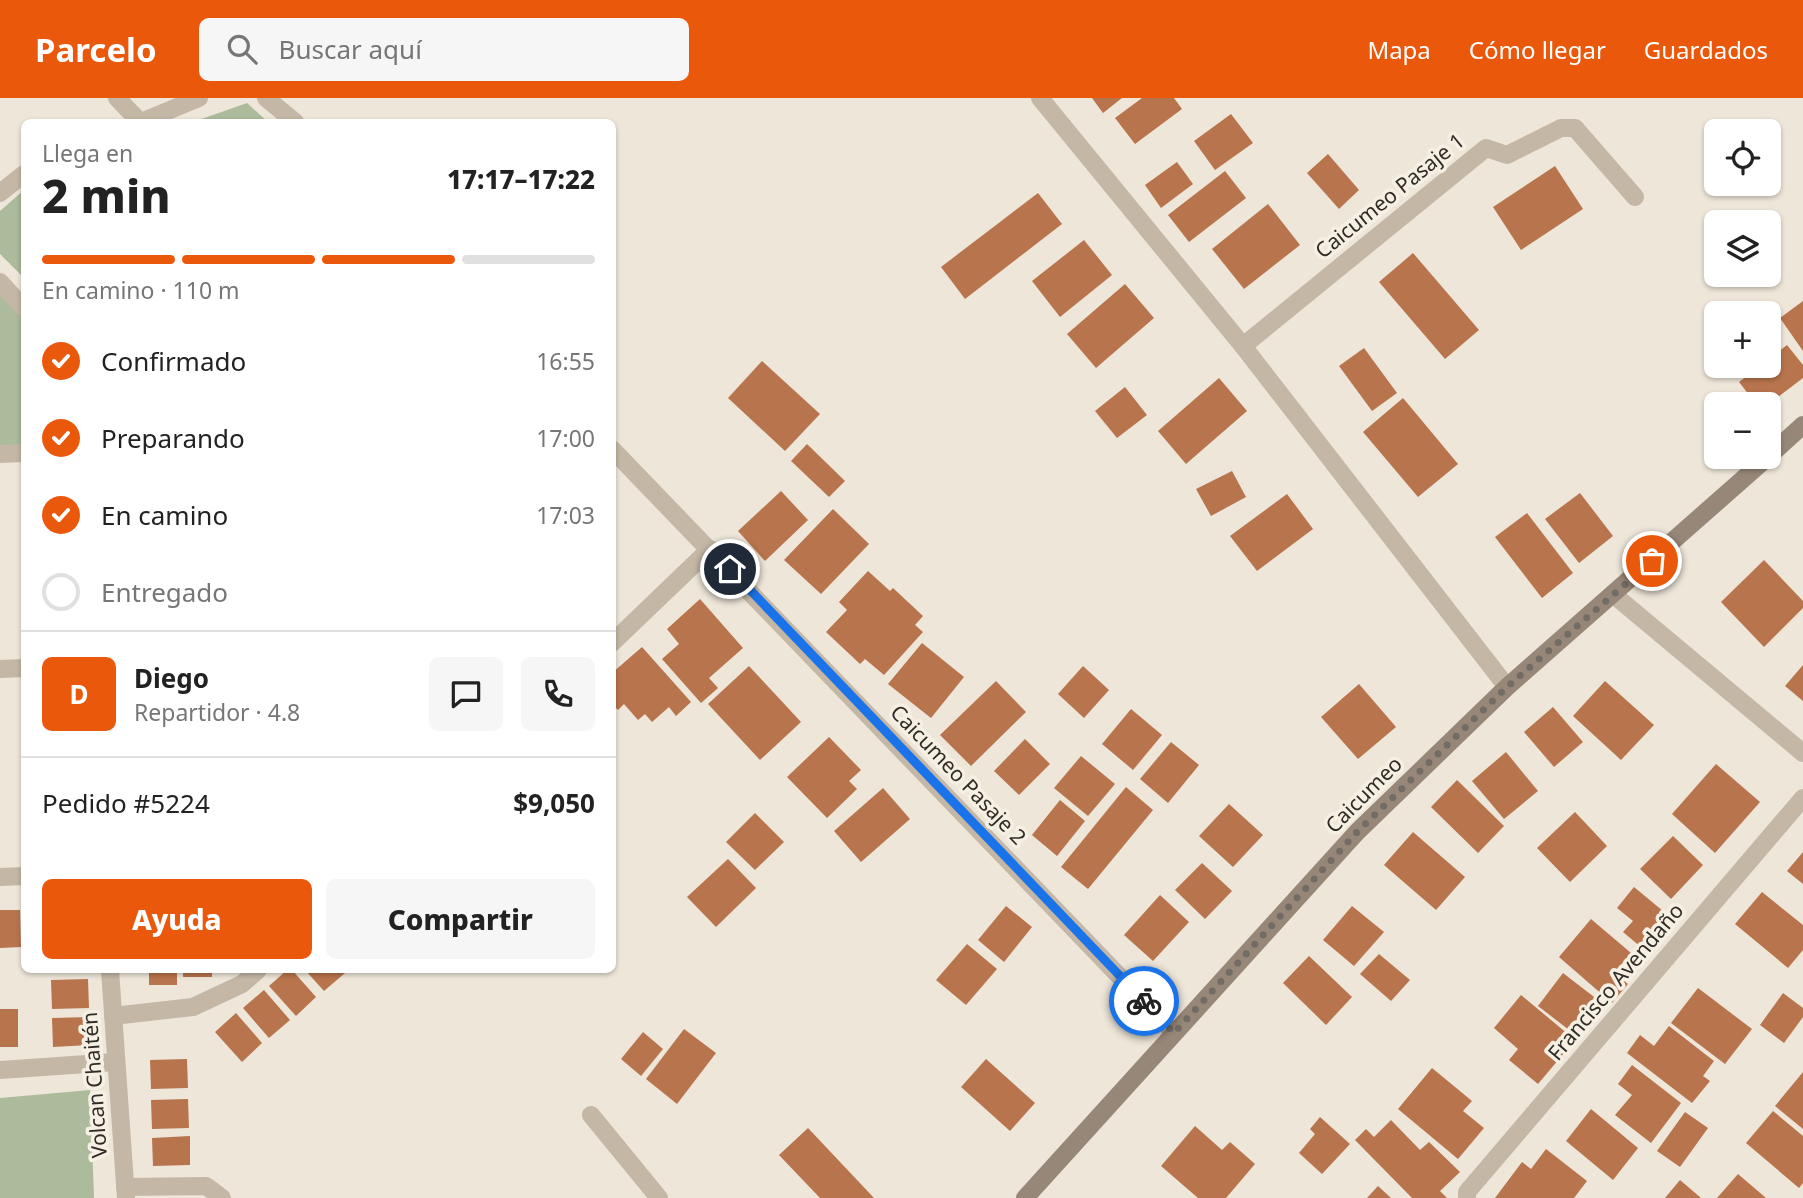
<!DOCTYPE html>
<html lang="es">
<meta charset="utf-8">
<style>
:root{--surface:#fff;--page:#f6f6f6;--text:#222;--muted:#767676;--line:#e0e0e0;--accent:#ea580c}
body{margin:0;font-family:"Noto Sans",sans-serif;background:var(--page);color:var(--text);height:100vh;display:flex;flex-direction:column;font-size:26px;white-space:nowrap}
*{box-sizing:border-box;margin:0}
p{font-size:23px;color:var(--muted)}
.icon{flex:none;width:38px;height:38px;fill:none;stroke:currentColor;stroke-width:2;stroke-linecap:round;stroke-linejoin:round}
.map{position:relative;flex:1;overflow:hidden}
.sheet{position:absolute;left:21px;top:21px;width:595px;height:854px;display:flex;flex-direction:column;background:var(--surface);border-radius:10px;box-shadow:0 2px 5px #0004}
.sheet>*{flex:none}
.tools{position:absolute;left:1704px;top:21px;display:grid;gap:14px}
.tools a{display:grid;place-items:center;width:77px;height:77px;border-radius:10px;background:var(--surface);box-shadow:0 2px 5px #0004;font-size:35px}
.pin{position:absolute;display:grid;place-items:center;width:60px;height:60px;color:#fff;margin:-30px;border:4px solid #fff;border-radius:50%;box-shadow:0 2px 7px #0007}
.courier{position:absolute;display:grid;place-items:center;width:70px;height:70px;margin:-35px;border:5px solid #1a73e8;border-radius:50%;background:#fff;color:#222;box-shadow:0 2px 9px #0007}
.overview em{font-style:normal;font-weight:800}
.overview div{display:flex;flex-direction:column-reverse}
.overview{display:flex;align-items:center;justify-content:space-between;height:119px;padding:0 21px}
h1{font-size:46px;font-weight:800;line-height:52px}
.bar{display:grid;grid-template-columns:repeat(4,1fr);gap:10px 7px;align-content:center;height:84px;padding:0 21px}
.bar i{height:9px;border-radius:5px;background:var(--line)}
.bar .selected{background:var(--accent)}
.bar p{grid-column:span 4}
.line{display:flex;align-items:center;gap:18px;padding:0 21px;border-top:2px solid var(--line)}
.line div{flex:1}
.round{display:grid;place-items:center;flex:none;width:74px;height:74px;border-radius:10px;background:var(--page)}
ol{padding:0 21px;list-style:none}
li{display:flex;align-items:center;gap:21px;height:77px}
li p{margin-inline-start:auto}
li .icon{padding:7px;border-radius:50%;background:var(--accent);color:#fff;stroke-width:4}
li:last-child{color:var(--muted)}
li i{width:38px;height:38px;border:4px solid var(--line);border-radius:50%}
.action{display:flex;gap:14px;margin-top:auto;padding:14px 21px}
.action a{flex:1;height:80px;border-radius:10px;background:var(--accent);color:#fff;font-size:28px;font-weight:800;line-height:80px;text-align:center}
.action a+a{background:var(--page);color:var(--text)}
header{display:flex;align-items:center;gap:42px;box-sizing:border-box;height:98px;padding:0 35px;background:var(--accent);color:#fff}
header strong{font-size:33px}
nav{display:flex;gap:38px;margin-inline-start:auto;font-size:24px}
.search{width:490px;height:63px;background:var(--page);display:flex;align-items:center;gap:18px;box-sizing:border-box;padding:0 24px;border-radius:10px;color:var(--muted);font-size:26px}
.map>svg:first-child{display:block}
.green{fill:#acbb9b}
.building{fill:#b8744c}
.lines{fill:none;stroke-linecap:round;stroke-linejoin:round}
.lane{stroke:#c4b7a6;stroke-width:18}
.street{stroke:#c4b7a6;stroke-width:18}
.secondary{stroke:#978778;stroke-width:18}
.done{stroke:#736c65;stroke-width:7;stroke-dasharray:0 12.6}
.route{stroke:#1a73e8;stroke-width:9}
.labels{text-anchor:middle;stroke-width:7;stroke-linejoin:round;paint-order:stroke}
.street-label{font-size:21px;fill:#312b26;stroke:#f6f0e4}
</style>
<header>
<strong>Parcelo</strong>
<div class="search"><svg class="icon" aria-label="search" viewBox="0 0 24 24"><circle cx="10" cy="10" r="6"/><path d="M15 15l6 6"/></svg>Buscar aquí</div>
<nav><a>Mapa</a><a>Cómo llegar</a><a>Guardados</a></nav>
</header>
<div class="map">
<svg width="1803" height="1100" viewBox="0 0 1803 1100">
<rect width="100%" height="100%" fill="#eee6d9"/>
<!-- green -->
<g class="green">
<path d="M247,5L268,24H193Z"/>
<path d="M24,92V180L0,156V113Z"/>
<path d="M0,184L24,210V355L0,356Z"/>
<path d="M90,992L94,1100H0V1000Z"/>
</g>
<!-- building -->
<g class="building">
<path d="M1092,0H1122L1103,15Z"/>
<path d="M1142,0H1174L1182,11L1135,46L1115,20Z"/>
<path d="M1231,16L1253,45L1215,72L1194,43Z"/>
<path d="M1328,56L1359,92L1339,111L1307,75Z"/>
<path d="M1177,64L1193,86L1161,110L1145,87Z"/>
<path d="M1555,68L1583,111L1521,152L1493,109Z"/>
<path d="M1225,73L1246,100L1189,144L1168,117Z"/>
<path d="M1038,95L1062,126L965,201L941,169Z"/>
<path d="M1268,106L1300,147L1244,191L1212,151Z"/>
<path d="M1084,142L1112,177L1060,219L1032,183Z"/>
<path d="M1413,155L1479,232L1445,261L1379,184Z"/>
<path d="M1125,186L1154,220L1096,270L1067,236Z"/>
<path d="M1803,203V253L1780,220Z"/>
<path d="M1787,247L1803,267V280L1769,306H1756L1739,284L1760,268H1769V261Z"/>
<path d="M1364,250L1397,295L1372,313L1339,268Z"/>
<path d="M762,263L820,316L785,353L728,300Z"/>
<path d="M1219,280L1247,313L1186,366L1158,333Z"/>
<path d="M1125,289L1147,317L1117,340L1095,313Z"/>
<path d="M1403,300L1458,366L1418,399L1363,334Z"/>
<path d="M807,346L845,383L829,399L791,363Z"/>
<path d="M1232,373L1246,399L1211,418L1196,391Z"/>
<path d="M781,393L808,422L765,463L738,433Z"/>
<path d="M1580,395L1613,438L1579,465L1545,421Z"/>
<path d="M1287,396L1313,431L1257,473L1230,438Z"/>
<path d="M833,411L869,446L821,496L784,462Z"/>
<path d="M1527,415L1573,475L1542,500L1495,439Z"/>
<path d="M1764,462L1803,503V510L1764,549L1721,504Z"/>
<path d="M868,473L890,493L893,490L923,518L915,527L923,534L884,577L865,561L860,566L826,534L847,512L839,504Z"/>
<path d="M700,501L743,550L709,580L718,590L701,605L662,561L679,546L667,531Z"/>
<path d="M922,545L964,579L931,620L888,586Z"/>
<path d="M642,549L691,604L676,618L669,609L652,624L645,616L638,622L624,606L618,612L612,606V575Z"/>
<path d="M1803,567V603L1785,588Z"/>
<path d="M749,568L801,624L760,662L708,606Z"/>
<path d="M1083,568L1109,592L1084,620L1058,596Z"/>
<path d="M996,583L1026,614L971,668L940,637Z"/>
<path d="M1605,583L1654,627L1621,662L1573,618Z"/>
<path d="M1359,586L1396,629L1358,661L1321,619Z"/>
<path d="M1553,609L1583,644L1554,669L1524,634Z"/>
<path d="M1131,611L1162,637L1133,672L1102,646Z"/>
<path d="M829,639L861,672L849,683L857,691L827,720L787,679Z"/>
<path d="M1025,641L1050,666L1019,697L994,673Z"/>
<path d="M1171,644L1199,667L1168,705L1140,681Z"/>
<path d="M1506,654L1538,693L1504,721L1472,683Z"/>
<path d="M1081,658L1115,686L1088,718L1054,690Z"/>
<path d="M1716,666L1760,704L1715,755L1672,716Z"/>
<path d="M1457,682L1504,728L1478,755L1431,709Z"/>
<path d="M1126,689L1153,712L1088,791L1061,769Z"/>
<path d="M883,690L910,721L861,764L834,733Z"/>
<path d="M1060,702L1085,723L1057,758L1032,737Z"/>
<path d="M1229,706L1263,737L1233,769L1199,738Z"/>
<path d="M1575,714L1607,748L1570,784L1537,750Z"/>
<path d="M755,715L784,744L755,772L726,744Z"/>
<path d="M1413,734L1465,779L1436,812L1384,767Z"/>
<path d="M1673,738L1703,767L1671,801L1640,771Z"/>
<path d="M1803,754V786L1787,773Z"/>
<path d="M728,761L756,790L716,829L687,799Z"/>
<path d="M1202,765L1232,793L1205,821L1175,792Z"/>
<path d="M1634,789L1669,818L1642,850L1623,834L1633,823L1617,810Z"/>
<path d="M1762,794L1803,827V852L1788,870L1735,826Z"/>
<path d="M1160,797L1189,824L1153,863L1124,837Z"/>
<path d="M1006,808L1032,829L1004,864L978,842Z"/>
<path d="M1352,808L1384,834L1354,868L1323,842Z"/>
<path d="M0,812H20L21,849L0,850Z"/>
<path d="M1591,821L1631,855L1614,875L1628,886L1612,905L1559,859Z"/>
<path d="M967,846L997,871L966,907L936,882Z"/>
<path d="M1379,856L1410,882L1391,903L1360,876Z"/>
<path d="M1309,858L1352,899L1326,927L1283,885Z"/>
<rect x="149" y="872" width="28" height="15"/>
<rect x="183" y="872" width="29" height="7"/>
<path d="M287,872H292L316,899L296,918L269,888Z"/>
<path d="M305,872H342L345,875L324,893Z"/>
<path d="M1563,875L1598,902L1573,935L1538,908Z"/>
<path d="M88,881L89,910L52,911L51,882Z"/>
<path d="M1698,890L1752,931L1725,966L1671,925Z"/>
<path d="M264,892L290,922L269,940L243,910Z"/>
<path d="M1783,895L1803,910V919L1784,945L1760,927Z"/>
<path d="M1521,897L1575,942L1538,986L1509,962L1518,951L1494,930Z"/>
<rect x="0" y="911" width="18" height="38"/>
<path d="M236,915L262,945L242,964L215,934Z"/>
<path d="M90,919V947L53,949L52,920Z"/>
<path d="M1669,928L1714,963L1703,978L1710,983L1692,1005L1627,955L1640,937L1654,948Z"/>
<path d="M684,931L716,955L677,1006L646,981Z"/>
<path d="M643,934L663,951L641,978L621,961Z"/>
<path d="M187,961L188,990L151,991L150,962Z"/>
<path d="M986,961L1035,1005L1010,1033L961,989Z"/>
<path d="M1632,967L1681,1005L1651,1045L1615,1017L1632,997L1618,986Z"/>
<path d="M1432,970L1472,1003L1463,1013L1484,1030L1458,1061L1398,1011Z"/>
<path d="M1803,974V1031L1775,1008Z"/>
<path d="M188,1001L189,1030L152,1031L151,1002Z"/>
<path d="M1591,1011L1638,1050L1613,1082L1566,1043Z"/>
<path d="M1773,1013L1803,1038V1085L1799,1090L1746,1045Z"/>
<path d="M1685,1014L1708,1030L1680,1069L1657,1053Z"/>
<path d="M1320,1019L1350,1046L1322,1076L1299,1055L1315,1036L1310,1031Z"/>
<path d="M1391,1022L1420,1052L1429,1044L1460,1074L1440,1093L1447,1100H1412L1355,1042L1366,1031L1374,1039Z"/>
<path d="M1195,1028L1222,1052L1230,1044L1255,1066L1226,1100H1198L1161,1068Z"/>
<path d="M808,1030L874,1100H820L779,1057Z"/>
<path d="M190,1038V1067L153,1068L152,1040Z"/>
<path d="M1546,1051L1587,1083L1574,1100H1495L1522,1064L1531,1071Z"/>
<path d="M1738,1076L1766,1100H1717Z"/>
<path d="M1680,1082L1701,1100H1665Z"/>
<path d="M1378,1088L1391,1100H1367Z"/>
</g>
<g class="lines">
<!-- lane -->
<path class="lane" d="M591,1017L659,1100"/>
<!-- street -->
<g class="street">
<path d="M117,0L140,24"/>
<path d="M266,0L295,24"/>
<path d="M1040,0L1243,248L1507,589"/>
<path d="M141,24L199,0"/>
<path d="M0,95L24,76"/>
<path d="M0,184L24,210"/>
<path d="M1243,248L1486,50L1507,57L1561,30H1575L1635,99"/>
<path d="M612,351L1174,935"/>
<path d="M0,356L24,355"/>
<path d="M1614,497L1803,655"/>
<path d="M612,545L710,451"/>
<path d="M0,571L24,570"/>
<path d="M0,779L24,778"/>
<path d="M110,872L126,1100"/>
<path d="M113,918L193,909L242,886L258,872"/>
<path d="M0,972L115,964"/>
<path d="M125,1089L206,1088L222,1100"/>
<path d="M1467,1100V1094L1803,700"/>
</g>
<!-- secondary -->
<g class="secondary">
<path d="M1769,358L1803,327"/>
<path d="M1025,1100L1357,734L1507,589L1768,359"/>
</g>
</g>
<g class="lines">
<!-- done -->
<path class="done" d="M1144,903L1174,935L1357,734L1507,589L1652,463"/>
<!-- route -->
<path class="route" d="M730,471L1144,903"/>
</g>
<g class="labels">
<!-- street labels -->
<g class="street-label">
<text transform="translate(1390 98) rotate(-39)" y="7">Caicumeo Pasaje 1</text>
<text transform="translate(958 677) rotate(46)" y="7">Caicumeo Pasaje 2</text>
<text transform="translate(1364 697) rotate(-45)" y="7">Caicumeo</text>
<text transform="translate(1616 884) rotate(-50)" y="7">Francisco Avendaño</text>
<text transform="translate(95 987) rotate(-94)" y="7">Volcan Chaitén</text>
</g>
</g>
</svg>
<div class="tools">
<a><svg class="icon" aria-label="locate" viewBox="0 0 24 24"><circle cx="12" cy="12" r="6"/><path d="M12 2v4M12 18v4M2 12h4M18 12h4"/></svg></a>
<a><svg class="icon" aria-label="layers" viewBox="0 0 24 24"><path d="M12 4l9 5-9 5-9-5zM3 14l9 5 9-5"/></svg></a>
<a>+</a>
<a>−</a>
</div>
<div class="pin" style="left:1652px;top:463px;background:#ea580c"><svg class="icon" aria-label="bag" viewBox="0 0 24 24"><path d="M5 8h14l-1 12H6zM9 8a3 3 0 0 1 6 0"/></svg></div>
<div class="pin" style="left:730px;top:471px;background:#1f2937"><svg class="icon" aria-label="home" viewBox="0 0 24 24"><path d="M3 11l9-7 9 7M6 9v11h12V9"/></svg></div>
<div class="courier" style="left:1144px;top:903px"><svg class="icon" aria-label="bike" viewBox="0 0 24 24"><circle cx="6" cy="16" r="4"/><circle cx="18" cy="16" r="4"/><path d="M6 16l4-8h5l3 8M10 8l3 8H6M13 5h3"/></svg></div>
<section class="sheet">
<div class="overview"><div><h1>2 min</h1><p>Llega en</p></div><em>17:17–17:22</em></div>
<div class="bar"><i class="selected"></i><i class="selected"></i><i class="selected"></i><i></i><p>En camino · 110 m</p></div>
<ol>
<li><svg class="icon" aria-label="check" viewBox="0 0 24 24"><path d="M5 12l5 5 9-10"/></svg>Confirmado<p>16:55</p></li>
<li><svg class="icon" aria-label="check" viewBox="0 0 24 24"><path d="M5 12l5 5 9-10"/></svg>Preparando<p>17:00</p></li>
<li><svg class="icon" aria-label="check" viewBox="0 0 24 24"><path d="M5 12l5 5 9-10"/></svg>En camino<p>17:03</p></li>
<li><i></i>Entregado</li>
</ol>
<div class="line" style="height:126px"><b class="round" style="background:var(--accent);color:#fff">D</b><div><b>Diego</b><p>Repartidor · 4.8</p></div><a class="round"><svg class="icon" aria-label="chat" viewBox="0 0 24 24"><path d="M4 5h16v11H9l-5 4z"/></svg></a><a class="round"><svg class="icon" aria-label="phone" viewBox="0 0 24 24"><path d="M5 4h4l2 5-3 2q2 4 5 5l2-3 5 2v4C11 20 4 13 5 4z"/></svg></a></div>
<div class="line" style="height:91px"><div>Pedido #5224</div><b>$9,050</b></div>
<div class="action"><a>Ayuda</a><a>Compartir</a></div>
</section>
</div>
